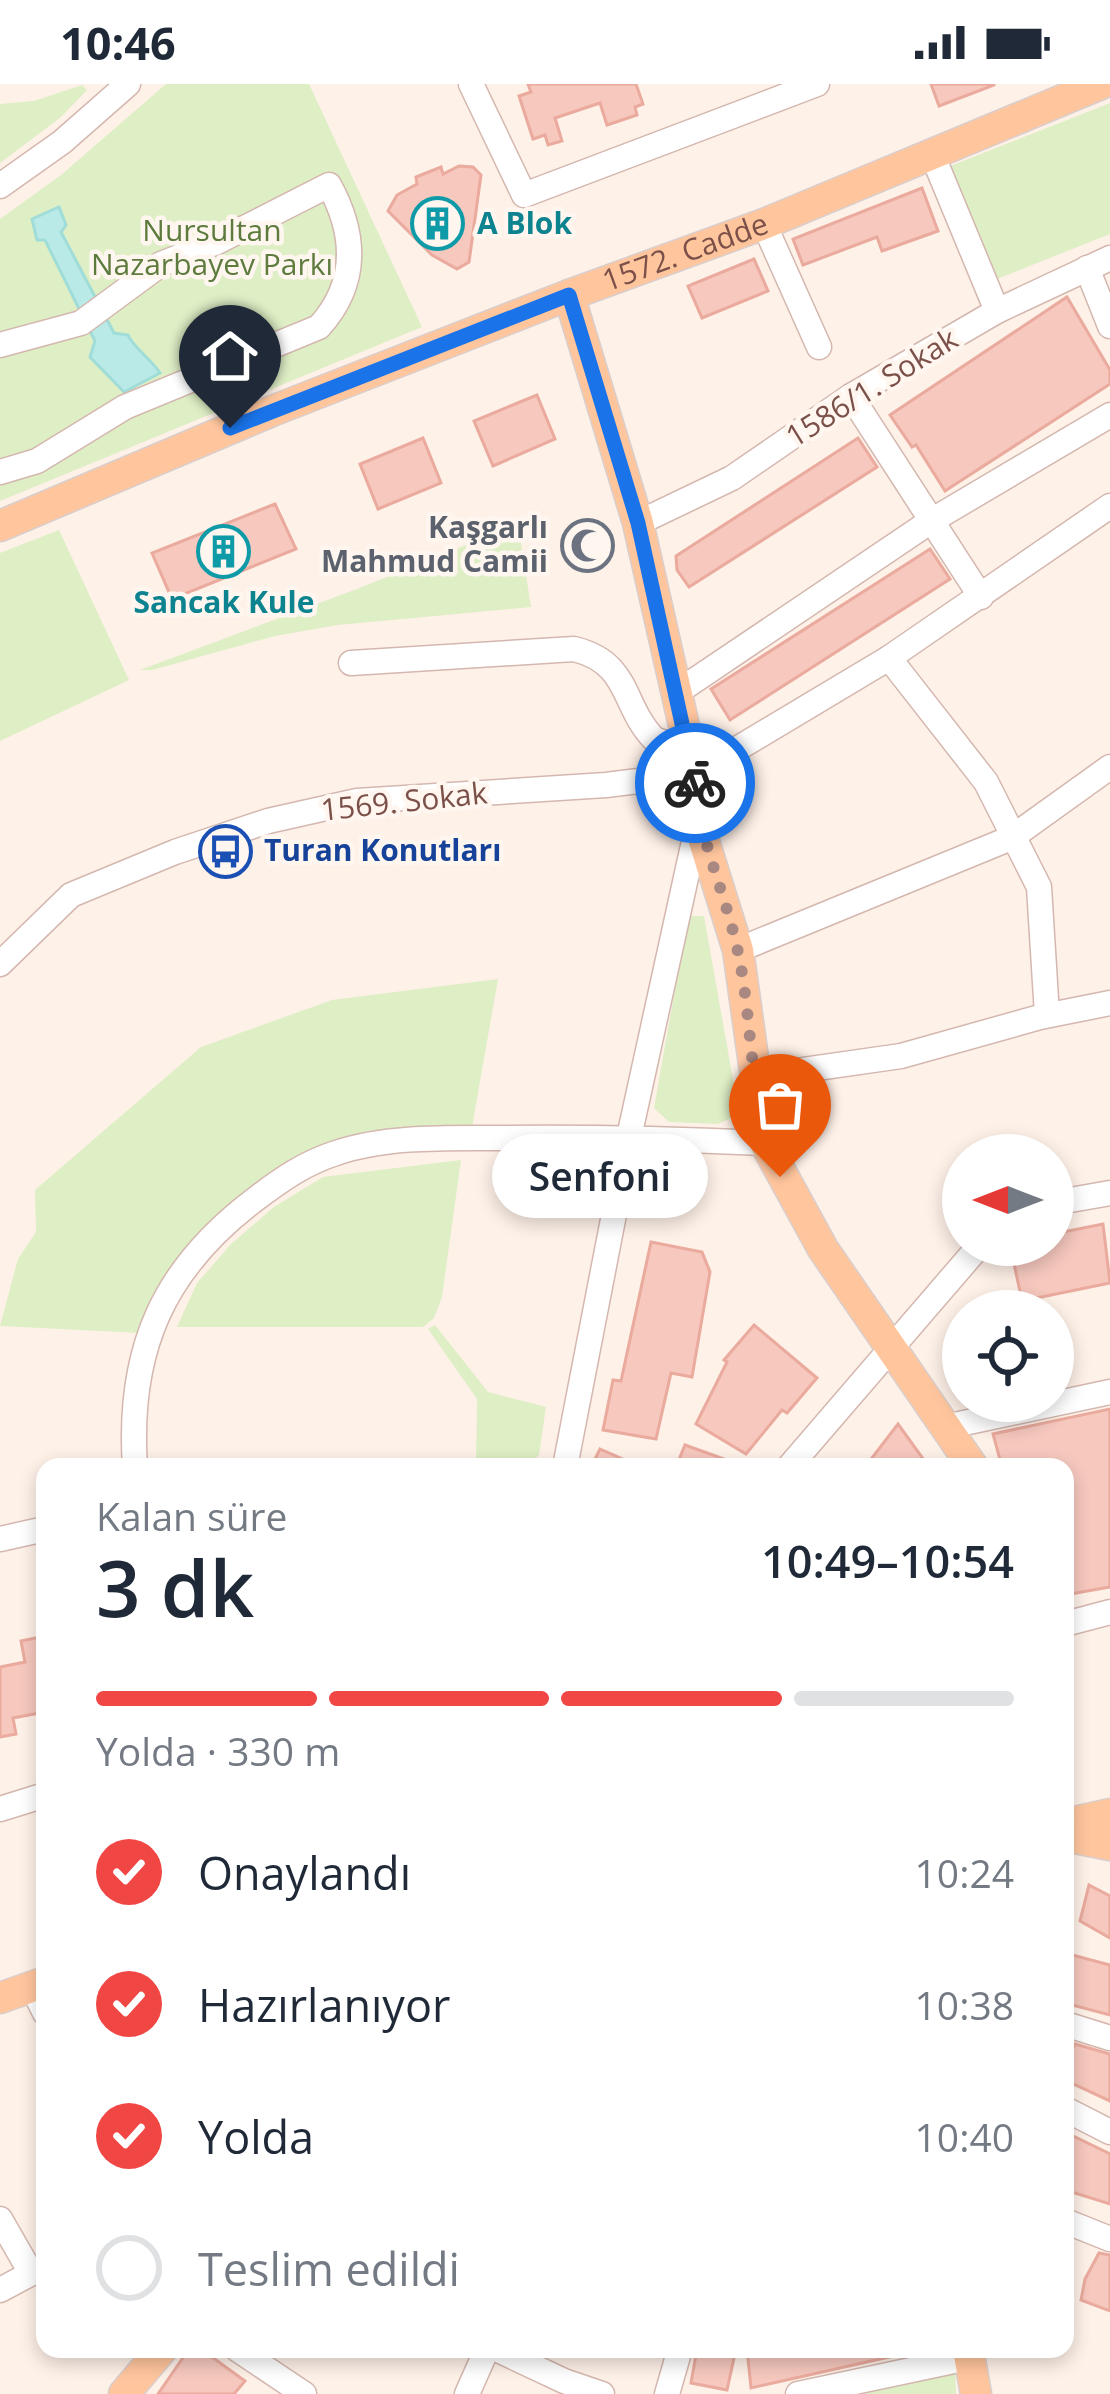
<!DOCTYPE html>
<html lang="tr">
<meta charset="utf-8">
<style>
:root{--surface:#fff;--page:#f2f2f3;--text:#1f2937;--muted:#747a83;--line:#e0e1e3;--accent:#f04745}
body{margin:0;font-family:"Open Sans",sans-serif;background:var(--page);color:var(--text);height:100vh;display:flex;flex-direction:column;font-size:45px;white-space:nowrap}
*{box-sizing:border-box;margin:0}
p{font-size:39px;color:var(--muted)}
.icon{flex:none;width:66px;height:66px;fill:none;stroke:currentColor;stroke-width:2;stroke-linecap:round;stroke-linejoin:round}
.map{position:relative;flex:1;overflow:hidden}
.side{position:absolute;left:36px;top:1374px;width:1038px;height:900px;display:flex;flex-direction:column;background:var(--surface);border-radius:24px;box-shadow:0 6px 18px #0003}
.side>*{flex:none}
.needle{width:78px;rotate:270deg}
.buttons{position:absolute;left:942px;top:1050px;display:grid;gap:24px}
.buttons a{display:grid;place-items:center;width:132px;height:132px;border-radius:50%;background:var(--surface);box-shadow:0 6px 18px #0003;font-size:60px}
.pin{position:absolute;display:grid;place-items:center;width:102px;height:102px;color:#fff;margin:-123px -51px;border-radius:50% 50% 50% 0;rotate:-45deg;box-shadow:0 0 12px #0007}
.pin .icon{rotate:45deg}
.courier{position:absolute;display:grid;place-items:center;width:120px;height:120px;margin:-60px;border:9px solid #1a73e8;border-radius:50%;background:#fff;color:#222;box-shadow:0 3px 15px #0007}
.bubble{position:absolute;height:84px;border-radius:42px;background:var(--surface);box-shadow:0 6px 18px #0003;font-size:39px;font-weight:600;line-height:84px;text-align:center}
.overview em{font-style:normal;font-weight:600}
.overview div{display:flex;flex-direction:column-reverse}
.overview{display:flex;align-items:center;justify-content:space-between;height:204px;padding:0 60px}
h1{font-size:78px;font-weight:600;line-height:90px}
.bar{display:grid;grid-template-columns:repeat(4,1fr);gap:18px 12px;align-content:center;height:144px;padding:0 60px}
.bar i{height:15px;border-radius:9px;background:var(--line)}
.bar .on{background:var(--accent)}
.bar p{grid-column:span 4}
ol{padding:0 60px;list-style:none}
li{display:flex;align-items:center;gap:36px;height:132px}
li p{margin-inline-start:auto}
li .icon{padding:12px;border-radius:50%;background:var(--accent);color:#fff;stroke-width:4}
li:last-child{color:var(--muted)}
li i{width:66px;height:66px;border:6px solid var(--line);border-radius:50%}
.status{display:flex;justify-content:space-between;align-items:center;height:84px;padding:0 60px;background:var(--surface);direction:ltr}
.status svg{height:33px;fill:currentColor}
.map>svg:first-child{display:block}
.green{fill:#deeec5}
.water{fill:#baeae7;stroke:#a0ddd9;stroke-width:3}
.building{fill:#f6c8be;stroke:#eaaa9d;stroke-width:3}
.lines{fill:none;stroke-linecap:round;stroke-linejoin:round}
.minor-casing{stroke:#d4b7af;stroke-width:27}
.major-casing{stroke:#dacecc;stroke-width:33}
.minor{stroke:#fff;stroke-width:24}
.major{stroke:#ffc69e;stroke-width:30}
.done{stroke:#a98881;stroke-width:12;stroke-dasharray:0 21.6}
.route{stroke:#1a73e8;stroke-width:15}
.labels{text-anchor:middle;stroke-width:9;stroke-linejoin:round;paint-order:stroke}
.culture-label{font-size:30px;font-weight:bold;fill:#0d838f;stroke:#fff6f0;text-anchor:start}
.park-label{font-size:30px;fill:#5d7b3d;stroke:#fff6f0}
.street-label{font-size:30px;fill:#7b5049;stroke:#fff6f0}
.worship-label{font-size:30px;font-weight:bold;fill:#5b616d;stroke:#fff6f0;text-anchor:end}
.transit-label{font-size:30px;font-weight:bold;fill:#164399;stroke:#fff6f0;text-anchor:start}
</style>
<div class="status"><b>10:46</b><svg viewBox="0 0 49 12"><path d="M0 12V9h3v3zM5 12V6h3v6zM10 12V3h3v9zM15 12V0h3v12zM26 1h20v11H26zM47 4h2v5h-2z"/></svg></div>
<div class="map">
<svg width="1110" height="2310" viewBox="0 0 1110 2310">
<rect width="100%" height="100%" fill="#fef1e8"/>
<!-- green -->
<g class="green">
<path d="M166,0H309L422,243L0,417V135L61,91Z"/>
<path d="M82,1L87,6L61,33L0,79V20L34,17Z"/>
<path d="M1110,19V150L992,197L948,83Z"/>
<path d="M518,440L531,523L338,541L275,552L152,586H140L357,505Z"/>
<path d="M59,446L129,596L0,657V469Z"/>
<path d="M688,832H704L735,1007V1032L718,1040L669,1038L654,1024Z"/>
<path d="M498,895L472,1043C426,1050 358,1054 316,1069C232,1099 173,1166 142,1249L0,1242L18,1175L36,1148L35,1106L201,963L332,916Z"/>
<path d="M461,1076L442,1213L434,1234L423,1243H177L197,1199L231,1160L274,1123L323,1093Z"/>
<path d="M435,1241L488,1308L546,1323L539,1371L527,1383L476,1379L477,1315L428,1245Z"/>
<path d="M955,2285L956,2310H851Z"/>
</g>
<!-- water -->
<path class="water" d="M59,123L66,141L61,148L114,249L128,251C132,262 151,275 160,289L124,308L90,273L95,257L45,156H37L32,135Z"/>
<!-- building -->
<g class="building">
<path d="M528,0H636L643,20L635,23L637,31L607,41L600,19L555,34L562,57L548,61L545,51L533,55L519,12L531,8Z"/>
<path d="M931,0H994V1L939,22Z"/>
<path d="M459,82L473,83L481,91L469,178L457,185L432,171L388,127L397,111L417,100L416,93L441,83L443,90Z"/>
<path d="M922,104L938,147L882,167L877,153L803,181L793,155Z"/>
<path d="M754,175L768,207L702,234L688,202Z"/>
<path d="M1067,213L1110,286V300L945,407L916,361L912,363L890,331Z"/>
<path d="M537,311L555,355L493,382L474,337Z"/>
<path d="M423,354L441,399L378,425L360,380Z"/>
<path d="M858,354L877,383L689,503L677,486L676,472Z"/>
<path d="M275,420L296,465L172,515L152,469Z"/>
<circle cx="586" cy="461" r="22"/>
<path d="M930,465L950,495L730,636L711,605Z"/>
<path d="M1103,1140L1110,1199L1022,1217L1010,1161H1053V1150Z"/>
<path d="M651,1158L702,1168L710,1188L692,1293L671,1289L656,1355L603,1346L613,1296L621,1297Z"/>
<path d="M754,1241L817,1294L787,1329L782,1326L746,1370L696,1340L727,1278L724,1276Z"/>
<path d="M1110,1325V1503L1065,1511V1383H1002L993,1350Z"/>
<path d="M898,1340L929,1383H865Z"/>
<path d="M685,1361L741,1381L740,1383H676Z"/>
<path d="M600,1365L641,1383H591Z"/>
<path d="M45,1552V1628L13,1634L16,1650L0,1653V1583L25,1578L21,1557Z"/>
<path d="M1089,1801L1110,1812V1854L1080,1837Z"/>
<path d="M1065,1869L1110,1881V1931L1065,1919Z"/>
<path d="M1075,1960L1110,1970V2017L1065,1996V1979Z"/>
<path d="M1065,2048L1110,2070V2120L1065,2106Z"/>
<path d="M1099,2169L1110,2171V2227L1081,2216L1085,2195Z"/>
<path d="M189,2265H201L245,2297L234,2310H158Z"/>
<path d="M697,2265H736L727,2306L691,2299Z"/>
<path d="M747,2265H897L898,2271L751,2304Z"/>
</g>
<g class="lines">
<defs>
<g id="minor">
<path d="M471,0L524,111L817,0"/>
<path d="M932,70L997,227"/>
<path d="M0,102L62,58L128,0"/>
<path d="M764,140L819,263"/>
<path d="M1087,184L1110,242"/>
<path d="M0,261L81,239L161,180L217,158L329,101C356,150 359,199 319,243L125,323L37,377L0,388"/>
<path d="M851,312L981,513"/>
<path d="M638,439L732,394L851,312L997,227L1110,174"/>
<path d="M889,574L986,698L1039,803L1047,931"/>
<path d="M351,579L574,565C631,579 621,621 654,655L665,659L687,658"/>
<path d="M676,609L931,437L1110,331"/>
<path d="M738,866L1011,754L1110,683"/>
<path d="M0,880L71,811L175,768L268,737L357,717L606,701L695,690L889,574L1110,422"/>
<path d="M755,993L901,972L1040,933L1110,919"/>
<path d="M1053,1119L1110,1109"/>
<path d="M945,1343L1110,1308"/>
<path d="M135,1383C127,1266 163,1184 257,1114C282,1095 305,1079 336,1069C386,1052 447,1054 499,1054C588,1053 676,1055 765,1059"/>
<path d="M565,1383L629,1053L698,739"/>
<path d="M789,1383L980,1161"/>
<path d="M0,1455L45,1445"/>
<path d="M1065,1540L1110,1528"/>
<path d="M0,1725L45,1711"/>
<path d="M32,1903L45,1929"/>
<path d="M1065,1940L1110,1954"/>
<path d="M1065,2025L1110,2048"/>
<path d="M0,2135L31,2189"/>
<path d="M1065,2137L1110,2155"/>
<path d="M0,2206L45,2182"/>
<path d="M237,2265L304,2310"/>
<path d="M496,2265L564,2297L602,2310"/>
<path d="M467,2310L487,2265"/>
<path d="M667,2310L680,2265"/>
<path d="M798,2310L968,2274"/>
</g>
<g id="major">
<path d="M569,211L638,439L695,690L698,738L738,866L765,1059L823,1165L973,1383"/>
<path id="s1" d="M0,442L272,327L569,211L764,140L1101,0"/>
<path d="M1065,1740L1110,1730"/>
<path d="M1065,1752L1110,1761"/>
<path d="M0,1914L45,1898"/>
<path d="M968,2265L976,2310"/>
<path d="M124,2310L162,2265"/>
</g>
</defs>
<!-- minor casing -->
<use href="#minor" class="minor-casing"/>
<!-- major casing -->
<use href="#major" class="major-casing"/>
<!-- minor -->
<use href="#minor" class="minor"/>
<!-- major -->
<use href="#major" class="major"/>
</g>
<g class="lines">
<!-- done -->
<path class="done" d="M695,699C700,759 726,810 738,868C754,942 748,1022 780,1093"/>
<!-- route -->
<path class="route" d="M230,344L569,211L638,439L695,699"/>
</g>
<!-- icons -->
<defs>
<symbol id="building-ring" viewBox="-11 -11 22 22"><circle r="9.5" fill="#fff6f0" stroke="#0f9aa8" stroke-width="1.5"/><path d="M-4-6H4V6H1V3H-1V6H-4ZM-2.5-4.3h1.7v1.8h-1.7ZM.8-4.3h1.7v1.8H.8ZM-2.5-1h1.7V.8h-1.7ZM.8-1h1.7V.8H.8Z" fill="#0f9aa8"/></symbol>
<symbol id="mosque-ring" viewBox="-11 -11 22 22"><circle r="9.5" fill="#fff6f0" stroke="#6b7280" stroke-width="1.5"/><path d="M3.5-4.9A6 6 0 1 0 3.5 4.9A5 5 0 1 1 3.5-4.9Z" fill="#6b7280"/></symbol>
<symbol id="bus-ring" viewBox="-11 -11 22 22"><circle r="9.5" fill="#fff6f0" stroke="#1a4fb4" stroke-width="1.5"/><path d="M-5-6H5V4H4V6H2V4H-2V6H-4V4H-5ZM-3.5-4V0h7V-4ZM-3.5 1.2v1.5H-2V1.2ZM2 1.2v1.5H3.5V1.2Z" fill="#1a4fb4"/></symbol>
</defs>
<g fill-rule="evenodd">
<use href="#building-ring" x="408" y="110" width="59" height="59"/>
<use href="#mosque-ring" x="558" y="432" width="59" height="59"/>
<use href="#building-ring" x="194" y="438" width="59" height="59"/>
<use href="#bus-ring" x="196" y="738" width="59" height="59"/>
</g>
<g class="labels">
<!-- culture labels -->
<g class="culture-label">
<text x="477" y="150">A Blok</text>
<text x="224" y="529" text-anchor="middle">Sancak Kule</text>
</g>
<!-- park labels -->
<g class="park-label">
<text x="212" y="157">Nursultan<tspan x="212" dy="34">Nazarbayev Parkı</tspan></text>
</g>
<!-- street labels -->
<g class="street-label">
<text dy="10" stroke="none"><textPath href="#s1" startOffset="738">1572. Cadde</textPath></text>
<text transform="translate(872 304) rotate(-32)" y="10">1586/1. Sokak</text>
<text transform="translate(404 718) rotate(-6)" y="10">1569. Sokak</text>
</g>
<!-- worship labels -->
<g class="worship-label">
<text x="548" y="454">Kaşgarlı<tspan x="548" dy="34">Mahmud Camii</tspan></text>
</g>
<!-- transit labels -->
<g class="transit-label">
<text x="264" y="777">Turan Konutları</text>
</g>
</g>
</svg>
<div class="buttons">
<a><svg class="needle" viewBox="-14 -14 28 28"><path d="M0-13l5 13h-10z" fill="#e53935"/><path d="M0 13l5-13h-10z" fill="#747a83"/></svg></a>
<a><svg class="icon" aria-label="locate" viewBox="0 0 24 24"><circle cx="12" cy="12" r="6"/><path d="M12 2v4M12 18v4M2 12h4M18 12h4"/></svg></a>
</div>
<div class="pin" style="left:780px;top:1093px;background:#ea580c"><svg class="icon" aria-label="bag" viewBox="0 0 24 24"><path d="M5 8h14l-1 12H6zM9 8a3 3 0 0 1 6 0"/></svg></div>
<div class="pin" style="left:230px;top:344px;background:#1f2937"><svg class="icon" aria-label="home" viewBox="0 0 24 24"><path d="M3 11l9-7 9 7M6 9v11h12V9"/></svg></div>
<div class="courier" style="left:695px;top:699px"><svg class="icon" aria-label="bike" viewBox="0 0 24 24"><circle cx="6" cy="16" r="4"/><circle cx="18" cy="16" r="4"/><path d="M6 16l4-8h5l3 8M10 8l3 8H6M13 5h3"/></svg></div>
<div class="bubble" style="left:492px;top:1050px;width:216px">Senfoni</div>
<section class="side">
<div class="overview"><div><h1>3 dk</h1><p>Kalan süre</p></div><em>10:49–10:54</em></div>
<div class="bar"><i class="on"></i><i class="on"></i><i class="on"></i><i></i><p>Yolda · 330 m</p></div>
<ol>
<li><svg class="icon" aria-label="check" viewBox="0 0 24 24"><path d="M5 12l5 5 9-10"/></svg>Onaylandı<p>10:24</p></li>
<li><svg class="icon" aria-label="check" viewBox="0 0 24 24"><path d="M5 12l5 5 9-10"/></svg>Hazırlanıyor<p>10:38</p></li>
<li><svg class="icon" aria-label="check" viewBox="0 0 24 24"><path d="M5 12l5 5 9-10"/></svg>Yolda<p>10:40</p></li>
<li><i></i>Teslim edildi</li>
</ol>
</section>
</div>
